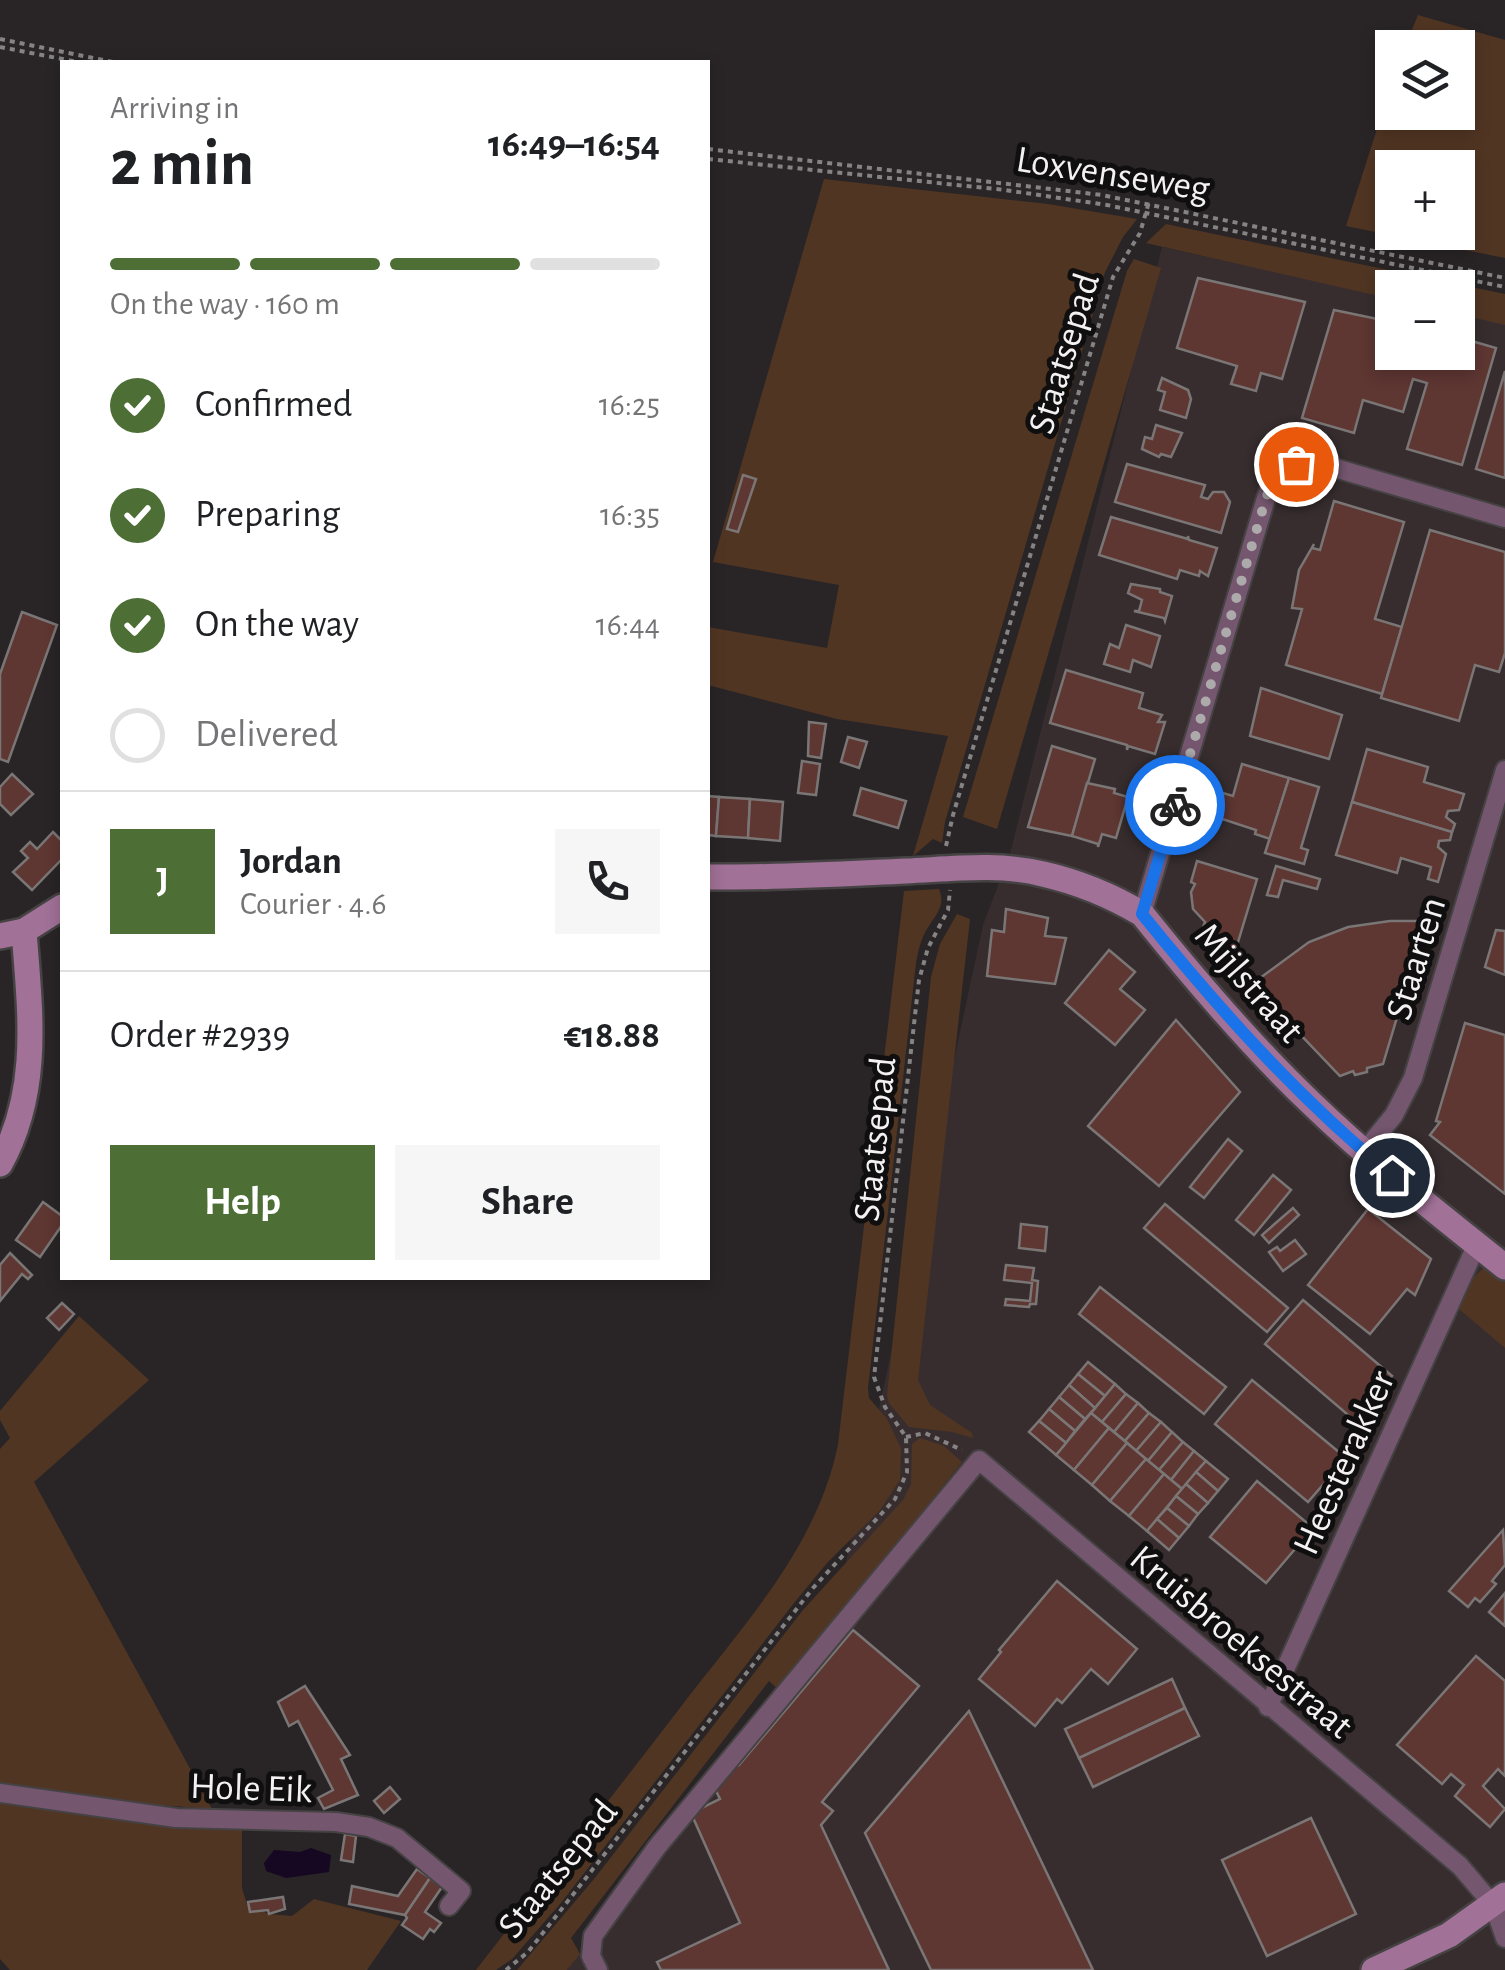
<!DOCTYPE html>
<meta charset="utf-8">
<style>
:root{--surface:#fff;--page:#f6f6f6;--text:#202124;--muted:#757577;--line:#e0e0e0;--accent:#4d6f36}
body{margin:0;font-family:"Alegreya Sans",sans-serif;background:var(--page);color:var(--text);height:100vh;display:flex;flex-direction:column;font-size:38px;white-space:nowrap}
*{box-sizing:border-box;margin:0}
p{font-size:32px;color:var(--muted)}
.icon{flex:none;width:55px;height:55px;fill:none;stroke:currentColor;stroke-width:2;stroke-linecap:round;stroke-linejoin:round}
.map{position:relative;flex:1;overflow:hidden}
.sheet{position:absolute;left:60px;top:60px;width:650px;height:1220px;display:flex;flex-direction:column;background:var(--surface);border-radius:0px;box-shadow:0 5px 15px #0003}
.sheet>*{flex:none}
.fabs{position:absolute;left:1375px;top:30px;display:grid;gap:20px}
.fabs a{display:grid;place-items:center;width:100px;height:100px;border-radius:0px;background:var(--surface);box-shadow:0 5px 15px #0003;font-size:50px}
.pin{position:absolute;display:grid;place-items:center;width:85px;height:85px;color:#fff;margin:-42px;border:5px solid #fff;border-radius:50%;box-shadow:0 2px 10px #0007}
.courier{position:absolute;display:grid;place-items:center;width:100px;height:100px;margin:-50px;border:8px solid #1a73e8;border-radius:50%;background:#fff;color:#222;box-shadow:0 2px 12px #0007}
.overview em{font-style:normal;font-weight:700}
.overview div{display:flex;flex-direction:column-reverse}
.overview{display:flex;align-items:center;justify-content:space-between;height:170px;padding:0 50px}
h1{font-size:65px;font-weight:700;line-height:75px}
.bar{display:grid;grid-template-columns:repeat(4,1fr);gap:15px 10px;align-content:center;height:120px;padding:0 50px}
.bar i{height:12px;border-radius:8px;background:var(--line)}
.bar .current{background:var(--accent)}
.bar p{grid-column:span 4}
.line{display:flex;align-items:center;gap:25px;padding:0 50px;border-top:2px solid var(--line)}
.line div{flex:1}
.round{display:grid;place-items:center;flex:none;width:105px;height:105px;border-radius:0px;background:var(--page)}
ol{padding:0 50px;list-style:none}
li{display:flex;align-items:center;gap:30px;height:110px}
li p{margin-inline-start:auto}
li .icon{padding:10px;border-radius:50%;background:var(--accent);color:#fff;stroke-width:4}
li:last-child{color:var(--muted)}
li i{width:55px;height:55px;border:5px solid var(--line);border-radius:50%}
.action{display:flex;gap:20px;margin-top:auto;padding:20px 50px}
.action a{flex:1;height:115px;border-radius:0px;background:var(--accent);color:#fff;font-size:40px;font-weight:700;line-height:115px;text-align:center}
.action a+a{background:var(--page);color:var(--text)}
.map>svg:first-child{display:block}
.built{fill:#372d2f}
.green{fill:#513523;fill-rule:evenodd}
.water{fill:#160723}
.building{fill:#5e3632;stroke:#7b7676;stroke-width:2.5}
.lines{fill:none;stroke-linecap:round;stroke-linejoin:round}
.street-casing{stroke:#454243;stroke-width:22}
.secondary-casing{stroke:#454243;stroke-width:30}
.path{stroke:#868384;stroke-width:4;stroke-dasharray:5 5;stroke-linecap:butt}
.street{stroke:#74566e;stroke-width:18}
.secondary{stroke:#a17197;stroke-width:25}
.done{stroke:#adaaab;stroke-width:10;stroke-dasharray:0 18}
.route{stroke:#1a73e8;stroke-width:12}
.labels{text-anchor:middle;stroke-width:10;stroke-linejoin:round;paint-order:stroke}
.street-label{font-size:38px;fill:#f4f1f2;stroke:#100f0f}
</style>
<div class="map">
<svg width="1505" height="1970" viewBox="0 0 1505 1970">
<rect width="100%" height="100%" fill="#292526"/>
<!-- built -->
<path class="built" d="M1162,247L1392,298V352H1458V313L1505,323V1970H567L833,1623L983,925L1010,854Z"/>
<!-- green -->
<g class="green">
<path d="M1418,15L1505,40V258L1346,226L1392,82V112H1458V48L1405,47ZM1392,168H1458V232H1392Z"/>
<path d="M824,179L1048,204L1137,219L1123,237L1105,272L945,822L942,843L933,839L913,856L948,736L837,719L708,685V627L827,648L839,585L713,562Z"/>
<path d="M1166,224L1505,294V325L1458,314V288H1392V299L1146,243Z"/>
<path d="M1134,259L1161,268L997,829L963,817L1127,271Z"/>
<path d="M939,889C946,906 936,914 927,929C921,939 918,951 916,963L868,1388L869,1398L887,1419L901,1448L900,1480L880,1510L827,1563L794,1603L561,1903L512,1959L496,1970H476C545,1881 615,1793 683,1704C744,1624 818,1546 838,1444L904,891Z"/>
<path d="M957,914L970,919L918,1380L930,1405L972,1433L973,1438L952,1432L909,1427L889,1403L887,1395L931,977L940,944Z"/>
<path d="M1485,1267L1505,1278V1348L1459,1309L1474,1277Z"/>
<path d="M79,1316L149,1380L34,1482L212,1809C140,1804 70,1799 0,1784V1449L10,1438L0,1420V1411Z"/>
<path d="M920,1438L944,1446L962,1462L780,1691L769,1681L571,1938L580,1954L567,1970H517L594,1879L803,1610L903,1500L911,1484L912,1444Z"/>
<path d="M0,1800L116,1818L242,1825V1888L247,1905L269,1914L292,1916L314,1899L401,1921L367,1970H10L0,1959Z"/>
</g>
<!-- water -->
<path class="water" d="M311,1848L331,1855L329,1872L286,1878L266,1871L264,1863L274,1850L300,1852Z"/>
<!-- building -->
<g class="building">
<path d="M1198,278L1305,302L1282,379L1261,373L1256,391L1231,384L1237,366L1177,348Z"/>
<path d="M1334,310L1392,322V352H1458V337L1496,348L1462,465L1407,449L1427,383L1413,379L1403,412L1363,400L1354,433L1302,418Z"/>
<path d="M1505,371V478L1476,469Z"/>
<path d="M1162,378L1188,390L1191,399L1186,418L1160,410L1165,392L1158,390Z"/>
<path d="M1156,425L1182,433L1171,457L1161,454L1159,457L1142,449L1145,437L1152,439Z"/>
<path d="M1127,464L1205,485L1201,497L1208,499L1213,492H1224L1230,502L1221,533L1115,502Z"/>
<path d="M743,475L756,479L738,532L727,529Z"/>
<path d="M1334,501L1404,522L1375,619L1402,627L1382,694L1286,665L1302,609L1292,608L1299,570L1314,544L1312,548L1320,550Z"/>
<path d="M1111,517L1188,539V536L1189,540L1217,548L1208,576L1200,571L1199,576L1180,570L1177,579L1099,555Z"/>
<path d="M1430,530L1505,552V653L1499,672L1475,665L1459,721L1381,698Z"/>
<path d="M1131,584L1160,589V592L1172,596L1165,621L1164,618L1134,611H1139L1142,600L1128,593Z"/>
<path d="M22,612L57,625L8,762L0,759V674Z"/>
<path d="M1126,625L1160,636L1151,667L1133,660L1130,672L1104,664L1110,644L1119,648Z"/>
<path d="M1066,670L1143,693L1139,708L1162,715L1158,722H1165L1155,754L1128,746L1127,750V745L1050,723Z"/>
<path d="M1261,688L1342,715L1329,759L1250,736Z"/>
<path d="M809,722L826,724L821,758L808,756Z"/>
<path d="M848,737L867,742L859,768L841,762Z"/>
<path d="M1052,746L1095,759L1072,836L1028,827Z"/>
<path d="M1367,749L1428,767L1424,782L1464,794L1459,810L1448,811L1446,817L1455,824L1452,832L1352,802Z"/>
<path d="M802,761L820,764L816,795L798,793Z"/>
<path d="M1242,764L1289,778L1270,839L1255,834L1256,830L1216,817L1223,793L1233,796Z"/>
<path d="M12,774L33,794L11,815L0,804V787Z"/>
<path d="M1289,778L1319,787L1301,848L1308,850L1304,864L1265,853Z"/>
<path d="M1087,783L1115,789L1114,793L1128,797L1116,838L1102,834L1098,847V844L1072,836Z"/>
<path d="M861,788L906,801L898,828L854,815Z"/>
<path d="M708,796L719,797L716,836L708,835Z"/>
<path d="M719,797L750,799L748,838L716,836Z"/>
<path d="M750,799L783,802L780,841L748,838Z"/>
<path d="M1352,802L1452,832L1450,840L1439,841L1438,847L1446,854L1438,882L1428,879L1431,867L1401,858L1397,873L1336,855Z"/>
<path d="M53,832L62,841V859L32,890L13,872L28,858L21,851L30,842L37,849Z"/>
<path d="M1197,861L1257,879L1232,962L1203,927L1205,922L1193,909L1191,892L1195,884L1191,882Z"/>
<path d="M1276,866L1320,879L1317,889L1283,880L1278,897L1267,895Z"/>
<path d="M1006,909L1048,918L1045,936L1066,938L1055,984L987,976L992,930L1004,932Z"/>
<path d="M1390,921H1426L1383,1064L1367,1068V1072L1355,1075L1353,1071L1340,1076L1252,984L1309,942L1348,927Z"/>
<path d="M1496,930L1505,931V975L1485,967Z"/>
<path d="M1109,950L1135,972L1120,989L1145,1010L1115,1045L1065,1003Z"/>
<path d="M1176,1020L1240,1092L1159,1186L1088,1126Z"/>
<path d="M1465,1023L1505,1035V1194L1430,1135L1440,1122L1436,1121Z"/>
<path d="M1228,1139L1242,1151L1204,1198L1190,1187Z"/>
<path d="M1273,1175L1291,1190L1254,1235L1236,1220Z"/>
<path d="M43,1202L62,1216V1225L40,1257L16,1240Z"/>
<path d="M1165,1204L1288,1308L1267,1332L1144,1228Z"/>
<path d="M1293,1208L1299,1215L1269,1243L1262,1235Z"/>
<path d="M1368,1209L1431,1259L1415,1295L1407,1289L1370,1334L1308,1285Z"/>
<path d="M1021,1224L1047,1227L1045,1251L1019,1248Z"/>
<path d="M1295,1240L1306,1254L1283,1271L1269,1252L1277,1247L1280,1251Z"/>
<path d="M10,1253L32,1275L28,1279L22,1274L0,1301V1265Z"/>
<path d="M1006,1265L1034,1268L1032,1280L1038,1281L1036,1304H1030L1029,1307L1005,1305L1006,1299L1030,1301L1032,1283L1004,1280Z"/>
<path d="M1100,1287L1226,1387L1204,1414L1079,1314Z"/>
<path d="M1303,1300L1392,1376L1354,1420L1265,1344Z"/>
<path d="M62,1303L74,1314L59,1330L47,1318Z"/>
<path d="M1088,1362L1115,1384L1105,1396L1078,1374Z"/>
<path d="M1078,1374L1105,1396L1095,1408L1069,1385Z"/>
<path d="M1252,1380L1346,1458L1308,1502L1215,1424Z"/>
<path d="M1115,1384L1126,1394L1102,1422L1091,1413Z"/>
<path d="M1069,1385L1095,1408L1085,1419L1059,1397Z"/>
<path d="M1126,1394L1138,1403L1114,1432L1102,1422Z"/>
<path d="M1059,1397L1085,1419L1075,1431L1049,1409Z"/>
<path d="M1138,1403L1149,1413L1125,1441L1114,1432Z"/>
<path d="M1049,1409L1075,1431L1066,1443L1039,1421Z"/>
<path d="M1091,1413L1109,1428L1074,1470L1056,1455Z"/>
<path d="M1149,1413L1161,1422L1136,1451L1125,1441Z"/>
<path d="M1039,1421L1066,1443L1056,1455L1029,1432Z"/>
<path d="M1161,1422L1172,1432L1148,1461L1136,1451Z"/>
<path d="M1109,1428L1127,1443L1092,1485L1074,1470Z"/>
<path d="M1172,1432L1183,1442L1159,1470L1148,1461Z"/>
<path d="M1183,1442L1194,1451L1171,1480L1159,1470Z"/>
<path d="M1127,1443L1146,1459L1110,1501L1092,1485Z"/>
<path d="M1194,1451L1206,1461L1182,1489L1171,1480Z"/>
<path d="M1146,1459L1164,1474L1129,1516L1110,1501Z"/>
<path d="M1206,1461L1228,1479L1218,1491L1196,1472Z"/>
<path d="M1196,1472L1218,1491L1208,1503L1186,1484Z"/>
<path d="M1164,1474L1182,1489L1147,1531L1129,1516Z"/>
<path d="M1257,1481L1313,1528L1266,1583L1210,1537Z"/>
<path d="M1186,1484L1208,1503L1198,1514L1176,1496Z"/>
<path d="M1176,1496L1198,1514L1189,1526L1167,1508Z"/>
<path d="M1167,1508L1189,1526L1179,1538L1157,1519Z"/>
<path d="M1157,1519L1179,1538L1169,1550L1147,1531Z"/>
<path d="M1503,1530L1505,1565L1492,1581L1496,1584L1480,1602L1475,1598L1468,1607L1449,1591Z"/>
<path d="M1057,1581L1137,1649L1108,1684L1091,1669L1062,1703L1057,1699L1035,1726L979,1679L1001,1652L999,1650Z"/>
<path d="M1505,1593V1626L1489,1612Z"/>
<path d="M853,1630L919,1686L822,1802L833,1811L821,1825L889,1970H661L657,1962L740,1923L691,1813L720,1799L710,1779L739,1765Z"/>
<path d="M1476,1656L1505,1681V1776L1498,1769L1483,1786L1505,1809L1490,1827L1455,1796L1464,1785L1451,1774L1442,1784L1397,1745Z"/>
<path d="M1172,1679L1185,1708L1079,1758L1065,1729Z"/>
<path d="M305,1686L350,1755L341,1759L358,1795L324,1809L318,1798L333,1790L298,1721L289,1726L278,1702Z"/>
<path d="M1185,1708L1199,1736L1093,1787L1079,1758Z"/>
<path d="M969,1711L1033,1844L1093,1970H931L865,1833Z"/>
<path d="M390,1787L400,1799L384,1813L374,1801Z"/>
<path d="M1311,1818L1356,1914L1267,1956L1222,1860Z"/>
<path d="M345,1834L356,1836L353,1862L341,1860Z"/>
<path d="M417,1869L430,1878L405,1915L349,1904L352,1886L398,1896Z"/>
<path d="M430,1878L442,1887L425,1912L441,1923L434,1932L430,1929L423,1939L402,1925L407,1918L405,1915Z"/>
<path d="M283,1897L285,1909L269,1914L268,1910L250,1912L248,1902Z"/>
</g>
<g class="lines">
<defs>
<g id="street">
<path d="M1142,914L1266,498L1276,472L1296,464L1318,463L1505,518"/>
<path d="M1364,1152L1394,1115L1413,1078L1505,770"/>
<path d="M1268,1707L1477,1244"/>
<path d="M0,1793L176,1818L336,1822L369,1827L397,1838L461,1891L449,1906"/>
<path d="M598,1970L591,1956L593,1936L657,1847L979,1460L1460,1866L1494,1906L1505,1938"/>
</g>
<g id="secondary">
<path d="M708,877C774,878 840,874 906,871C951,869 999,863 1043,874C1078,882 1112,896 1142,914C1195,980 1250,1045 1311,1103C1372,1162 1439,1214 1505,1267"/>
<path d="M0,936L24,931L62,907"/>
<path d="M0,1164C41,1090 30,1012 24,931"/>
<path d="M1374,1970L1449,1935L1505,1895"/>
</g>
</defs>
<!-- street casing -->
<use href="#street" class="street-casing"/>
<!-- secondary casing -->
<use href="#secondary" class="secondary-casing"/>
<!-- path -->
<g class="path">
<path d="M0,39L113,62"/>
<path d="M0,47L78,62"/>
<path d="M708,149L1102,195L1505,278"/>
<path d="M708,159L1005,190L1107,205L1505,287"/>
<path d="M946,846L953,815L1113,277L1140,233L1149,202"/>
<path d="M906,1437L925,1433L962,1450"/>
<path d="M506,1970L528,1952L813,1588L895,1499L907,1472L906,1437L885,1407L874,1377L919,980L928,948L948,910L950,890"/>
</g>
<!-- street -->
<use href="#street" class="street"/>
<!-- secondary -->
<use href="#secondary" class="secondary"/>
</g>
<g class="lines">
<!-- done -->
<path class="done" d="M1175,805L1266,498L1276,472L1296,464"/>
<!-- route -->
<path class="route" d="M1175,805L1142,914C1218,1008 1298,1098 1392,1175"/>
</g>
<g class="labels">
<!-- street labels -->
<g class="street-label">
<text transform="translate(1113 173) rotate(9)" y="13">Loxvenseweg</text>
<text transform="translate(1063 353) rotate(-73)" y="13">Staatsepad</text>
<text transform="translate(1415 958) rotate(-73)" y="13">Staarten</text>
<text transform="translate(1250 982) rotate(49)" y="13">Mijlstraat</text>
<text transform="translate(874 1139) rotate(-84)" y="13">Staatsepad</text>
<text transform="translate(1343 1462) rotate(-66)" y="13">Heesterakker</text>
<text transform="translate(1242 1641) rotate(40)" y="13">Kruisbroeksestraat</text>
<text transform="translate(251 1787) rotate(2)" y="13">Hole Eik</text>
<text transform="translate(557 1868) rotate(-51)" y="13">Staatsepad</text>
</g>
</g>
</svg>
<div class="fabs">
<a><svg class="icon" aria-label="layers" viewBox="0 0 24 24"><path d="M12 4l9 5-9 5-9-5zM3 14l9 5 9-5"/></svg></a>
<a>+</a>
<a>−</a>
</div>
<div class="pin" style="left:1296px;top:464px;background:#ea580c"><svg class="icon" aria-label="bag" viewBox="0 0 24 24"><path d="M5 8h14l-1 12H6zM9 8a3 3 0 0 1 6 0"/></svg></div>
<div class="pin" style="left:1392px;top:1175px;background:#1f2937"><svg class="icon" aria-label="home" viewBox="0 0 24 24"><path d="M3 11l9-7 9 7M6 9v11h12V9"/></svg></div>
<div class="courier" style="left:1175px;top:805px"><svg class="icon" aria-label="bike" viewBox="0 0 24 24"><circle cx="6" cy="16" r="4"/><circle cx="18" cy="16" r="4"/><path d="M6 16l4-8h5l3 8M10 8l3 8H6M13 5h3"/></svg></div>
<section class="sheet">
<div class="overview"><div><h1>2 min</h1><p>Arriving in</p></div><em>16:49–16:54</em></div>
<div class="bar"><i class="current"></i><i class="current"></i><i class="current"></i><i></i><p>On the way · 160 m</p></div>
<ol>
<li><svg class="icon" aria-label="check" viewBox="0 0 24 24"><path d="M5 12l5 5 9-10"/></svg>Confirmed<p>16:25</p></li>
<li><svg class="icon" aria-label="check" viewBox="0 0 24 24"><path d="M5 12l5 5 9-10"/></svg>Preparing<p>16:35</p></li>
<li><svg class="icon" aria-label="check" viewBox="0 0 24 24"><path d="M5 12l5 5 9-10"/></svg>On the way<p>16:44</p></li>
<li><i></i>Delivered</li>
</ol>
<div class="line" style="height:180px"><b class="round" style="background:var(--accent);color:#fff">J</b><div><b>Jordan</b><p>Courier · 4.6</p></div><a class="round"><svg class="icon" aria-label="phone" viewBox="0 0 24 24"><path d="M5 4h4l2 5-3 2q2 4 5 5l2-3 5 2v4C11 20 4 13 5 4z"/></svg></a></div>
<div class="line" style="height:130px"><div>Order #2939</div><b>€18.88</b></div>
<div class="action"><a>Help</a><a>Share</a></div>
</section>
</div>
